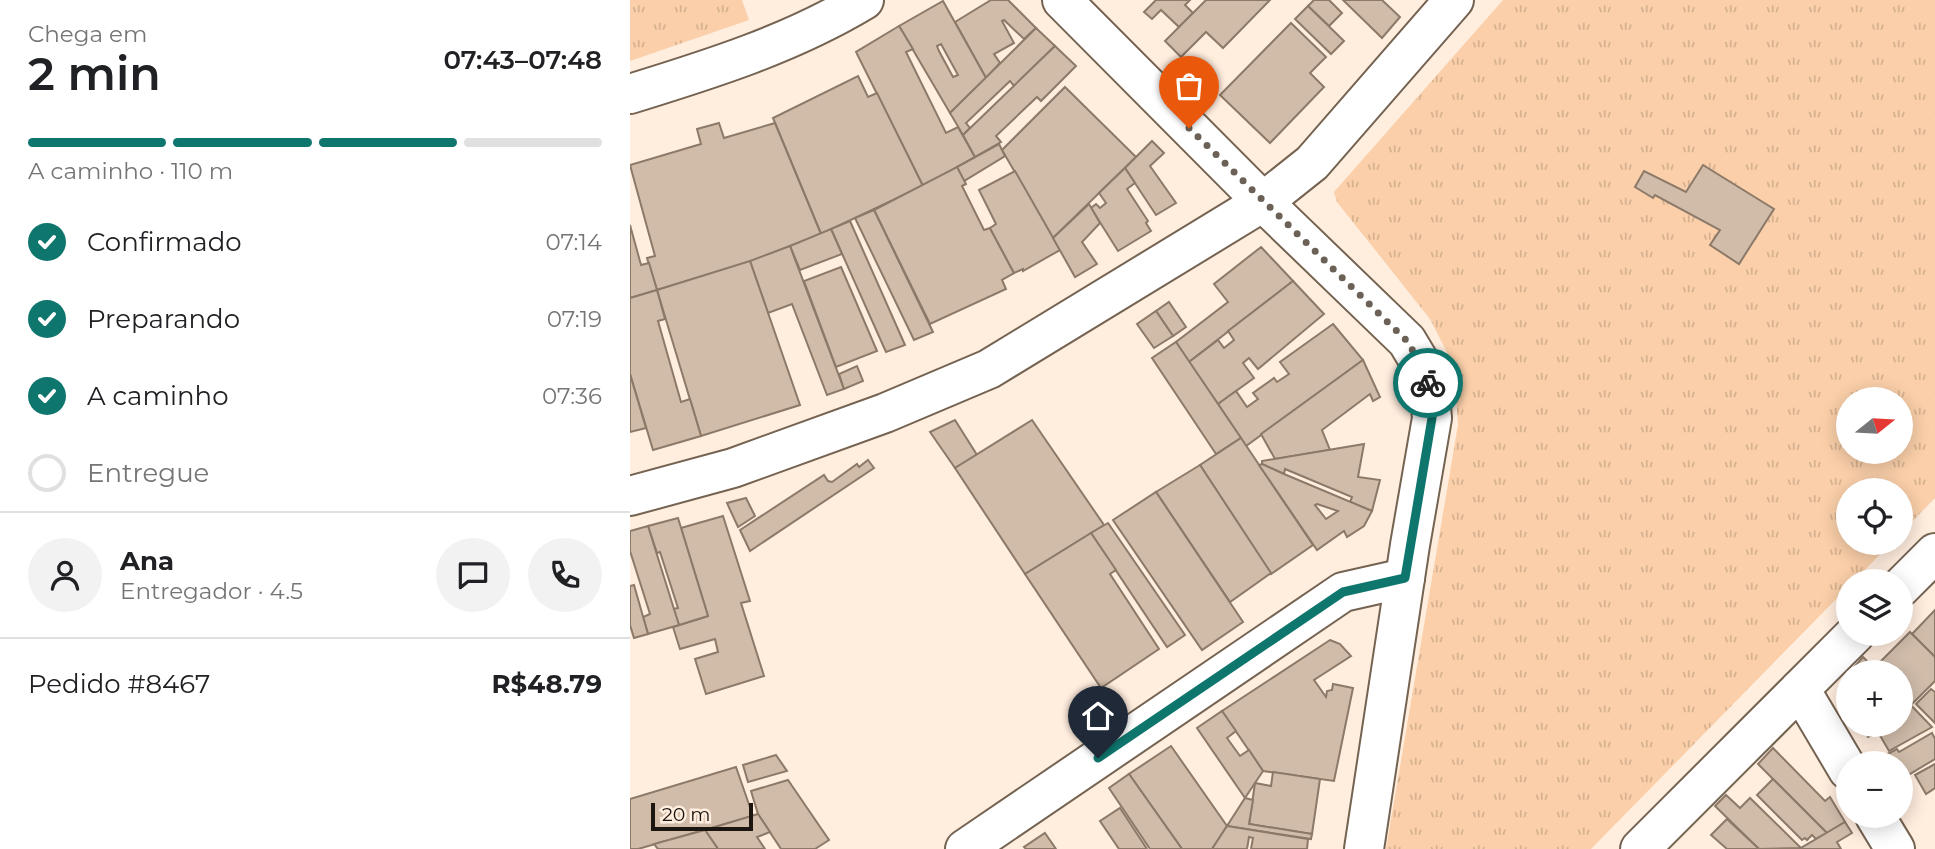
<!DOCTYPE html>
<html lang="pt">
<meta charset="utf-8">
<style>
:root{--surface:#fff;--page:#f2f2f2;--text:#202124;--muted:#757577;--line:#e0e0e0;--accent:#0f766e}
body{margin:0;font-family:Montserrat,sans-serif;background:var(--page);color:var(--text);height:100vh;display:flex;flex-direction:column;font-size:26px;white-space:nowrap}
*{box-sizing:border-box;margin:0}
p{font-size:23px;color:var(--muted)}
.icon{flex:none;width:38px;height:38px;fill:none;stroke:currentColor;stroke-width:2;stroke-linecap:round;stroke-linejoin:round}
.map{position:relative;flex:1;overflow:hidden}
.side{display:flex;flex-direction:column;background:var(--surface);width:630px}
.side>*{flex:none}
.needle{width:46px;rotate:72deg}
.buttons{position:absolute;left:1206px;top:387px;display:grid;gap:14px}
.buttons a{display:grid;place-items:center;width:77px;height:77px;border-radius:50%;background:var(--surface);box-shadow:0 4px 18px #0003;font-size:35px}
.scale{position:absolute;left:21px;bottom:18px;width:102px;box-sizing:border-box;padding-left:7px;border:4px solid #1d150f;border-top:0;font-size:19px;line-height:24px;white-space:nowrap;color:#1d150f;-webkit-text-stroke:5px #ffedde;paint-order:stroke}
.pin{position:absolute;display:grid;place-items:center;width:60px;height:60px;color:#fff;margin:-72px -30px;border-radius:50% 50% 50% 0;rotate:-45deg;box-shadow:0 0 7px #0007}
.pin .icon{rotate:45deg}
.courier{position:absolute;display:grid;place-items:center;width:70px;height:70px;margin:-35px;border:5px solid #0f766e;border-radius:50%;background:#fff;color:#222;box-shadow:0 2px 9px #0007}
.overview em{font-style:normal;font-weight:600}
.overview div{display:flex;flex-direction:column-reverse}
.overview{display:flex;align-items:center;justify-content:space-between;height:119px;padding:0 28px}
h1{font-size:46px;font-weight:600;line-height:52px}
.bar{display:grid;grid-template-columns:repeat(4,1fr);gap:10px 7px;align-content:center;height:84px;padding:0 28px}
.bar i{height:9px;border-radius:5px;background:var(--line)}
.bar .on{background:var(--accent)}
.bar p{grid-column:span 4}
.line{display:flex;align-items:center;gap:18px;padding:0 28px;border-top:2px solid var(--line)}
.line div{flex:1}
.round{display:grid;place-items:center;flex:none;width:74px;height:74px;border-radius:37px;background:var(--page)}
ol{padding:0 28px;list-style:none}
li{display:flex;align-items:center;gap:21px;height:77px}
li p{margin-inline-start:auto}
li .icon{padding:7px;border-radius:50%;background:var(--accent);color:#fff;stroke-width:4}
li:last-child{color:var(--muted)}
li i{width:38px;height:38px;border:4px solid var(--line);border-radius:50%}
main{display:flex;flex:1;min-height:0}
.map>svg:first-child{display:block}
.park{fill:url(#park-tufts);fill-rule:evenodd}
.building{fill:#d1bcaa;stroke:#8c7968;stroke-width:2;fill-rule:evenodd}
.lines{fill:none;stroke-linecap:round;stroke-linejoin:round}
.minor-casing{stroke:#756352;stroke-width:42}
.minor{stroke:#fff;stroke-width:38}
.done{stroke:#6c6157;stroke-width:7;stroke-dasharray:0 12.6}
.route{stroke:#0f766e;stroke-width:9}
</style>
<main>
<section class="side">
<div class="overview"><div><h1>2 min</h1><p>Chega em</p></div><em>07:43–07:48</em></div>
<div class="bar"><i class="on"></i><i class="on"></i><i class="on"></i><i></i><p>A caminho · 110 m</p></div>
<ol>
<li><svg class="icon" aria-label="check" viewBox="0 0 24 24"><path d="M5 12l5 5 9-10"/></svg>Confirmado<p>07:14</p></li>
<li><svg class="icon" aria-label="check" viewBox="0 0 24 24"><path d="M5 12l5 5 9-10"/></svg>Preparando<p>07:19</p></li>
<li><svg class="icon" aria-label="check" viewBox="0 0 24 24"><path d="M5 12l5 5 9-10"/></svg>A caminho<p>07:36</p></li>
<li><i></i>Entregue</li>
</ol>
<div class="line" style="height:126px"><a class="round"><svg class="icon" aria-label="person" viewBox="0 0 24 24"><circle cx="12" cy="8" r="4"/><path d="M4 21q1-7 8-7t8 7"/></svg></a><div><b>Ana</b><p>Entregador · 4.5</p></div><a class="round"><svg class="icon" aria-label="chat" viewBox="0 0 24 24"><path d="M4 5h16v11H9l-5 4z"/></svg></a><a class="round"><svg class="icon" aria-label="phone" viewBox="0 0 24 24"><path d="M5 4h4l2 5-3 2q2 4 5 5l2-3 5 2v4C11 20 4 13 5 4z"/></svg></a></div>
<div class="line" style="height:91px"><div>Pedido #8467</div><b>R$48.79</b></div>
</section>
<div class="map">
<svg width="1305" height="849" viewBox="0 0 1305 849">
<defs>
<pattern id="park-tufts" width="24" height="20" patternUnits="userSpaceOnUse" patternTransform="scale(1.75)"><rect width="24" height="20" fill="#facfa9"/><path d="M3 7l-1-3M5 7V3M7 7l1-3M15 17l-1-3M17 17v-4M19 17l1-3" fill="none" stroke="#d6b190"/></pattern>
</defs>
<rect width="100%" height="100%" fill="#ffedde"/>
<!-- park -->
<g class="park">
<path d="M0,0H112L119,20L0,61Z"/>
<path d="M873,0H1305V498L1271,533L1270,490H1218V542L1261,543L1224,581H1218V587L961,849H756L828,425L824,366L800,319L707,202L704,192ZM1218,399H1270V452H1218Z"/>
</g>
<!-- building -->
<g class="building">
<path d="M361,0H378L406,28L394,39L374,20L372,21L384,43L364,54L370,63L356,78L325,22Z"/>
<path d="M526,0H560L555,5L563,13L549,27L531,10L522,19L514,12Z"/>
<path d="M576,0H640L593,48L576,32L551,57L535,41Z"/>
<path d="M684,0H699L712,13L699,26L678,6Z"/>
<path d="M713,0H752L770,17L752,38Z"/>
<path d="M313,1L356,78L320,113L269,26ZM311,44L328,75L323,77L309,51L307,46Z"/>
<path d="M678,6L714,41L701,54L665,19Z"/>
<path d="M661,23L696,57L680,73L694,87L640,143L590,95Z"/>
<path d="M269,26L283,49L276,52L316,133L328,127L345,157L293,186L226,52Z"/>
<path d="M406,28L425,46L384,86L380,81L336,123L340,128L333,135L320,113Z"/>
<path d="M425,46L446,66L411,101L407,97L366,136L371,142L345,157L333,135Z"/>
<path d="M228,76L238,97L247,93L293,186L191,234L143,118Z"/>
<path d="M435,87L506,157L423,238L372,150Z"/>
<path d="M89,123L94,138L145,123L191,234L111,265L27,290L17,258L25,256L0,165L71,144L67,129Z"/>
<path d="M522,141L534,153L520,166L546,203L526,215L495,168Z"/>
<path d="M369,144L375,156L334,181L327,167Z"/>
<path d="M1073,165L1144,209L1109,264L1080,245L1090,230L1025,195L1023,198L1005,187L1014,171L1056,192Z"/>
<path d="M327,167L336,184L332,186L354,230L360,228L384,273L372,280L376,289L300,324L244,210Z"/>
<path d="M495,168L505,183L497,189L518,221L516,223L521,231L488,251L461,208L466,204L470,208L476,203L469,193Z"/>
<path d="M385,171L430,250L393,271V269L384,273L360,228L366,224L349,190Z"/>
<path d="M459,204L470,223L452,242L467,264L445,277L423,238Z"/>
<path d="M244,210L303,332L284,340L225,218Z"/>
<path d="M220,221L275,345L256,352L201,229Z"/>
<path d="M0,225L11,265L19,263L27,290L0,298Z"/>
<path d="M201,229L212,254L170,270L160,246Z"/>
<path d="M160,246L214,389L197,395L162,304L138,313L120,261Z"/>
<path d="M631,247L663,281L559,362L546,342L598,302L584,284Z"/>
<path d="M120,261L170,405L71,436L27,290Z"/>
<path d="M211,267L247,351L206,367L174,281Z"/>
<path d="M663,281L694,314L628,369L619,358L613,363L624,378L588,404L559,362L588,340L594,348L604,340L598,331Z"/>
<path d="M27,290L35,319L28,321L51,402L60,399L71,436L23,450L0,374V298Z"/>
<path d="M539,302L556,327L543,336L526,311Z"/>
<path d="M526,311L543,336L524,348L507,324Z"/>
<path d="M703,324L733,360L616,446L588,404L606,391L617,407L628,399L623,393L644,378L647,382L659,374L650,362Z"/>
<path d="M546,342L611,438L586,454L522,358Z"/>
<path d="M733,360L750,397L743,401L740,394L692,430L700,450L645,459L631,434Z"/>
<path d="M227,366L233,381L214,389L209,374Z"/>
<path d="M0,374L16,428L0,432Z"/>
<path d="M325,420L347,455L325,468L300,432Z"/>
<path d="M402,420L474,525L395,574L325,468Z"/>
<path d="M611,438L683,545L641,574L570,465Z"/>
<path d="M734,444L728,477L750,480L742,511L720,502L722,497L655,469L654,474L632,464V461Z"/>
<path d="M238,460L244,468L120,551L110,530L194,475L198,481L202,482L227,464L229,467Z"/>
<path d="M632,464L654,474L742,511L734,526L717,537L714,531L687,550L629,465ZM687,504L708,511L696,519L685,505Z"/>
<path d="M570,465L641,573L600,602L526,492Z"/>
<path d="M526,492L613,622L572,650L483,520Z"/>
<path d="M116,498L125,516L108,527L97,503Z"/>
<path d="M93,516L120,601L111,603L134,676L76,694L65,659L88,652L85,639L50,649L43,627L78,616L51,528Z"/>
<path d="M48,518L78,616L49,625L43,609L48,608L30,552L27,553L18,526Z"/>
<path d="M478,523L555,635L537,647L461,533Z"/>
<path d="M18,526L49,625L18,634L13,617L20,614L0,551V531Z"/>
<path d="M461,533L486,570L480,574L529,649L471,688L395,574Z"/>
<path d="M4,585L18,634L4,638L0,625V586Z"/>
<path d="M1305,610V657L1282,634Z"/>
<path d="M1280,632L1305,657V681L1281,705L1270,695V672H1248L1244,668Z"/>
<path d="M700,640L710,644L721,656L684,680L696,697L697,691L702,690L703,684L723,688L704,781L633,771L592,711Z"/>
<path d="M1233,657L1248,672H1220Z"/>
<path d="M1301,689L1305,692V723L1286,704Z"/>
<path d="M1275,699L1302,727L1259,751L1248,732L1238,737L1231,724H1270V702Z"/>
<path d="M592,711L606,731L597,738L610,756L619,750L633,771L615,798L567,728Z"/>
<path d="M1302,733L1305,739V759L1270,780V763H1253L1250,758L1267,749L1269,752Z"/>
<path d="M541,746L597,826L582,849H552L499,774Z"/>
<path d="M1143,748L1195,801L1200,797L1215,822L1197,833L1128,764Z"/>
<path d="M146,755L157,771L118,782L113,765Z"/>
<path d="M1305,764V788L1296,794L1285,775Z"/>
<path d="M106,767L123,816L8,849H0V799Z"/>
<path d="M643,772L690,779L682,834L619,824L625,783L641,786Z"/>
<path d="M499,774L552,849H520L479,788Z"/>
<path d="M1143,779L1197,833L1186,839L1182,835L1177,840L1175,838L1172,840L1127,795Z"/>
<path d="M158,780L199,840L185,849H151L128,814L121,791Z"/>
<path d="M1096,795L1110,808L1120,798L1171,848L1129,849L1085,806Z"/>
<path d="M615,798L623,800L619,824L682,834L681,839L597,826Z"/>
<path d="M490,808L517,849H489L470,821Z"/>
<path d="M128,814L140,832L127,837L135,849H88L75,830Z"/>
<path d="M1097,819L1129,849H1097L1081,835Z"/>
<path d="M1215,822L1222,833L1207,842L1211,849H1169Z"/>
<path d="M597,826L678,839L677,849H621L623,838L619,837L617,849H582Z"/>
<path d="M75,830L88,849H28L24,844Z"/>
<path d="M415,833L426,849H396L394,847Z"/>
</g>
<g class="lines">
<defs>
<g id="minor">
<path d="M432,0L633,202L777,341L798,376L802,418L780,545L734,849"/>
<path d="M0,94C81,69 161,44 234,0"/>
<path d="M0,496L103,468L255,413L359,369L633,202L682,163L824,0"/>
<path d="M1270,588L1305,553"/>
<path d="M1170,689L1218,770"/>
<path d="M1245,816L1265,849"/>
<path d="M335,849L713,592L775,578"/>
<path d="M1010,849L1225,634"/>
</g>
</defs>
<!-- minor casing -->
<use href="#minor" class="minor-casing"/>
<!-- minor -->
<use href="#minor" class="minor"/>
</g>
<g class="lines">
<!-- done -->
<path class="done" d="M559,128L777,341L798,376V383"/>
<!-- route -->
<path class="route" d="M468,758L713,592L775,578L802,418L798,383"/>
</g>
</svg>
<div class="buttons">
<a><svg class="needle" viewBox="-14 -14 28 28"><path d="M0-13l5 13h-10z" fill="#e53935"/><path d="M0 13l5-13h-10z" fill="#757577"/></svg></a>
<a><svg class="icon" aria-label="locate" viewBox="0 0 24 24"><circle cx="12" cy="12" r="6"/><path d="M12 2v4M12 18v4M2 12h4M18 12h4"/></svg></a>
<a><svg class="icon" aria-label="layers" viewBox="0 0 24 24"><path d="M12 4l9 5-9 5-9-5zM3 14l9 5 9-5"/></svg></a>
<a>+</a>
<a>−</a>
</div>
<div class="scale">20 m</div>
<div class="pin" style="left:559px;top:128px;background:#ea580c"><svg class="icon" aria-label="bag" viewBox="0 0 24 24"><path d="M5 8h14l-1 12H6zM9 8a3 3 0 0 1 6 0"/></svg></div>
<div class="pin" style="left:468px;top:758px;background:#1f2937"><svg class="icon" aria-label="home" viewBox="0 0 24 24"><path d="M3 11l9-7 9 7M6 9v11h12V9"/></svg></div>
<div class="courier" style="left:798px;top:383px"><svg class="icon" aria-label="bike" viewBox="0 0 24 24"><circle cx="6" cy="16" r="4"/><circle cx="18" cy="16" r="4"/><path d="M6 16l4-8h5l3 8M10 8l3 8H6M13 5h3"/></svg></div>
</div>
</main>
